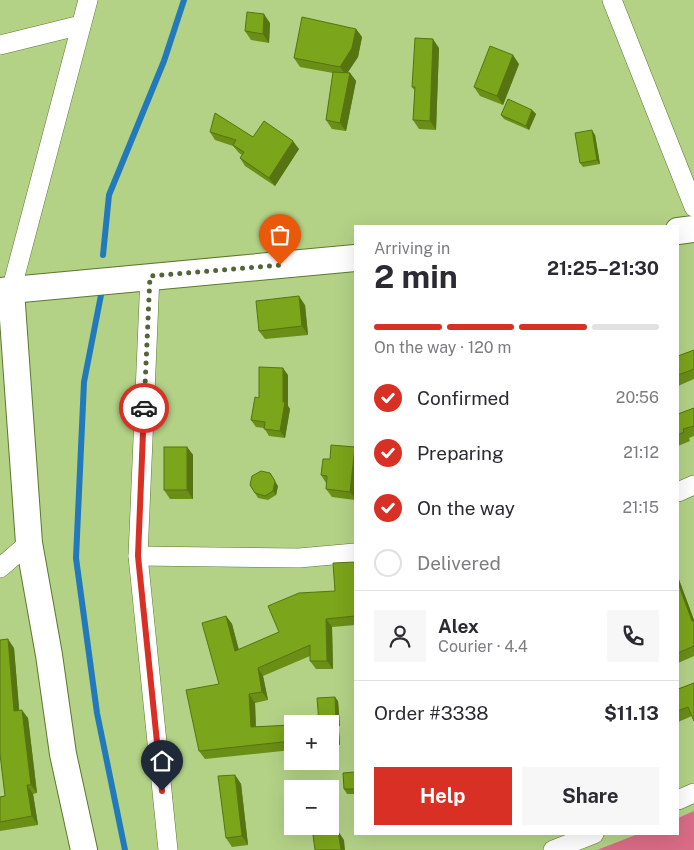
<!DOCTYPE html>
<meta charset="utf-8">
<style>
:root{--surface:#fff;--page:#f7f7f7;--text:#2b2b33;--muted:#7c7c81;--line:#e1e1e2;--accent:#d93025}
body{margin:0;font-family:"Public Sans",sans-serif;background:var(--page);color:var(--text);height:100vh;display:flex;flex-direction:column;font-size:19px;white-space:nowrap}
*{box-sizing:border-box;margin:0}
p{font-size:16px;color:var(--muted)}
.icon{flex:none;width:28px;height:28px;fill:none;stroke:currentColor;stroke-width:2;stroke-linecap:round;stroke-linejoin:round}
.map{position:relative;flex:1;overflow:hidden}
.sheet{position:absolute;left:354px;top:225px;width:325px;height:610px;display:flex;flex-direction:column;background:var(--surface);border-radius:0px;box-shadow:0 5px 20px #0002}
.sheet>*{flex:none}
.buttons{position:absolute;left:284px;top:715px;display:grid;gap:10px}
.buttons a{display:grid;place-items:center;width:55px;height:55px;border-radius:0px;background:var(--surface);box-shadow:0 5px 20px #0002;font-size:25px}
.pin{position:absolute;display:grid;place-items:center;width:42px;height:42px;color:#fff;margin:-51px -21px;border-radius:50% 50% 50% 0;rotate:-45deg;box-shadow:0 0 5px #0007}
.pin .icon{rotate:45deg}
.courier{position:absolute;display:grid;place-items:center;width:50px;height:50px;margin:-25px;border:4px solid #d93025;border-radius:50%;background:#fff;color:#222;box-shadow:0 1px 6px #0007}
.headline em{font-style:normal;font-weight:700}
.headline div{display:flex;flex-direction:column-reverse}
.headline{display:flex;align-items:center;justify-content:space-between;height:85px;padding:0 20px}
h1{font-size:32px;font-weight:700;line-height:38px}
.bar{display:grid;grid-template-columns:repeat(4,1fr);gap:8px 5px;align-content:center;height:60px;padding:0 20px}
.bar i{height:6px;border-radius:4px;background:var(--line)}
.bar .on{background:var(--accent)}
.bar p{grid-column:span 4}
.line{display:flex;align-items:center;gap:12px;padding:0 20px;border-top:1px solid var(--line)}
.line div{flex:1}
.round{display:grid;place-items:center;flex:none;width:52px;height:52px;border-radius:0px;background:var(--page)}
ol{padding:0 20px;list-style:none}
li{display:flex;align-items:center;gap:15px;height:55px}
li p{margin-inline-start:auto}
li .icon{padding:5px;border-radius:50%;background:var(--accent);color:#fff;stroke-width:4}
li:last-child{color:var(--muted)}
li i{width:28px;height:28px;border:2px solid var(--line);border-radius:50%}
.button{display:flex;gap:10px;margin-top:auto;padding:10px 20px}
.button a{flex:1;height:58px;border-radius:0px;background:var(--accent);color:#fff;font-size:20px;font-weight:700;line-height:58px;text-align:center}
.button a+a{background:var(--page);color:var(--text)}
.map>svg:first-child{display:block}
.green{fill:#da6c87}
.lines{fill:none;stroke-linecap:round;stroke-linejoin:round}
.stream{stroke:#227abc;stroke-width:6}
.street-casing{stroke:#5d782e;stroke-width:20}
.secondary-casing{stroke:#5d782e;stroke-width:28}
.street{stroke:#fff;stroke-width:19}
.secondary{stroke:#fff;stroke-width:26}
.wall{fill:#6a8e16}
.shaded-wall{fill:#567412}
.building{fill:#7ba51a;stroke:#567412}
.done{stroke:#536537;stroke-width:5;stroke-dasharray:0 9}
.route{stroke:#d93025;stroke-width:6}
</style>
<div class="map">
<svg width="694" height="850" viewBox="0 0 694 850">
<rect width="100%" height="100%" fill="#b3d286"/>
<!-- green -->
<path class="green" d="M694,811V850H597L638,834H678V818Z"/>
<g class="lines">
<!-- stream -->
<g class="stream">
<path d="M103,255L109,195L164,61L184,0"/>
<path d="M101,295L84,382L76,558L97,713L125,850"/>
</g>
<defs>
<g id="street">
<path d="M612,0L694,207"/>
<path d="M0,45L81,25"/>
<path d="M150,276L138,556L168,850"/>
<path d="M11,291L88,0"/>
<path d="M678,492L694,485"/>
<path d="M138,556L299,558L355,553"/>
<path d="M0,568L29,543"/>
<path d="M678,800L694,793"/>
<path d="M553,850L594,834"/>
</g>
<g id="secondary">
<path d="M678,231L694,229"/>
<path d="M0,291L355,258"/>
<path d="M11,291L29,543L49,655L63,754L84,850"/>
</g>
</defs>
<!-- street casing -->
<use href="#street" class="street-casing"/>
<!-- secondary casing -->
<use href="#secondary" class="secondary-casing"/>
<!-- street -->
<use href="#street" class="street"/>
<!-- secondary -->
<use href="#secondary" class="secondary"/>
</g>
<!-- wall -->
<g class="wall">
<path d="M270,23L269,43L251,40L245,31Z"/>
<path d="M356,29L362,37L358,57L348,72L350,73L356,81L346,131L332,129L326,120L333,73L300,67L294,58Z"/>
<path d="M439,48L436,130L419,129L413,120L415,91L412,87Z"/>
<path d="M519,64L503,105L480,96L474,87Z"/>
<path d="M532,110L536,114L529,130L504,119L501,115Z"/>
<path d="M210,132L253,137L299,149L275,186L245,166L240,158L242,155L239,153L233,146L215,140Z"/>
<path d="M595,135L600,164L583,167L580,163Z"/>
<path d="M305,305L308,335L265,339L259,331Z"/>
<path d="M694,350V379L678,386V356Z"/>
<path d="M288,375V406L290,409L285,438L269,436L264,428L256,427L251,420L259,398Z"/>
<path d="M694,408V436L689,438L690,441L678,446V414Z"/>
<path d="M187,447L193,455V499H170L164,490Z"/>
<path d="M355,447V500L332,497L326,489V483L321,475L330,459Z"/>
<path d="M250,485L278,486L276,495L268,500L258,498Z"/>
<path d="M355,562V625L332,627L333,669H316L310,661V656L263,676L268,700L255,703L256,727L292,725V750L205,759L199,751L219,684L226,616L232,624L239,650L279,632L335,591Z"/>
<path d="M678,577L694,620V656L678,663Z"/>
<path d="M14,648L19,710L28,718L37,793L33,794L38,825L0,831V797L5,796Z"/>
<path d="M694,683L692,716L678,722V689Z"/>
<path d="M338,701L340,726H336L339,731L340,745L330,746V724L319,723Z"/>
<path d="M355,772V794H347L344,789Z"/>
<path d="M235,775L241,784L248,845L232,847L226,838Z"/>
</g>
<!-- shaded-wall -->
<g class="shaded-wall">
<path d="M264,14L270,23L269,43L263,34Z"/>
<path d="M356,29L362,37L358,57L346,75L340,67Z"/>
<path d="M433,39L439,48L436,130L430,121Z"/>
<path d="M513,55L519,64L503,105L497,96Z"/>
<path d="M350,73L356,81L346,131L340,123Z"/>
<path d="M532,110L536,114L529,130L526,126Z"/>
<path d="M592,130L595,135L600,164L597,160Z"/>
<path d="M293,141L299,149L275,186L269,178Z"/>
<path d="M299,296L305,305L308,335L302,326Z"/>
<path d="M283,368L288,375V406L290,409L285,438L280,431L283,402Z"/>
<path d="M187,447L193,455V499L187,490Z"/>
<path d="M355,448V498L350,492Z"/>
<path d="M270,473L278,486L276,495L273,491Z"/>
<path d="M678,577L694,620V624L692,621L678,583Z"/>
<path d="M226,616L232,624L241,659L235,651Z"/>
<path d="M326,619L332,627L333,669L327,661Z"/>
<path d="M8,639L14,648L20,719L14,711Z"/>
<path d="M258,668L263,676L268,700L262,692Z"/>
<path d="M249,694L255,703L256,735L251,727Z"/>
<path d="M335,697L338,701L340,726L336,722Z"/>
<path d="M22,710L28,718L37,793L31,785Z"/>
<path d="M333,723L339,731L340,745L334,737Z"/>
<path d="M235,775L241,784L248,845L242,836Z"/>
<path d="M27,785L33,794L38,825L32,816Z"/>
<path d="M338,831L344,840L345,850H341Z"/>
</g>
<!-- building -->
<g class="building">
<path d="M247,12L264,14L263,34L245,31Z"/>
<path d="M302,17L356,29L352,48L340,67L294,58Z"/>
<path d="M415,38L433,39L430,121L413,120L415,87H412Z"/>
<path d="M490,46L513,55L497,96L474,87Z"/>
<path d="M333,72L350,73L340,123L326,120Z"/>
<path d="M508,99L532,110L526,126L501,115Z"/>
<path d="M215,113L253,137L264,121L293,141L269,178L240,158L244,152L233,145L236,140L210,132Z"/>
<path d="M592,130L597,160L580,163L575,133Z"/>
<path d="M299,296L302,326L259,331L256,301Z"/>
<path d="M694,350V369L678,375V356Z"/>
<path d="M259,367L283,368V402H285L280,431L264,429L265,422L251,420L255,397L259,398Z"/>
<path d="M694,408V426L683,429L684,432L678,435V414Z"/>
<path d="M331,445L355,447L350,492L326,489L327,476L321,475L323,459H330Z"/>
<rect x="164" y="447" width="23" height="43"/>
<path d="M261,471L270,473L275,481L273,491L265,496L255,493L250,485L252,476Z"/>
<path d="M355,562V616L326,619L327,661H310V645L258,668L262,692L249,694L251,727L292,725V741L199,751L186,690L219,684L202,623L226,616L235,651L279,632L268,606L299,593L335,591L333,563Z"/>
<path d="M678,583L692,621H694V646L678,653Z"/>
<path d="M8,639L14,711L22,710L31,785H27L32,816L0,822V797L5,796L0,754V640Z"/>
<path d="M694,683V721L688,707L678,711V689Z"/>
<path d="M335,697L336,722L319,723L317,698Z"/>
<path d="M333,723L334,737H330V724H311Z"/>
<path d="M355,772V789H344L343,773Z"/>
<path d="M235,775L242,836L226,838L218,776Z"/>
<path d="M338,831L341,850H315L313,835Z"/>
</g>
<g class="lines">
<!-- done -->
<path class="done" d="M144,408L150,276L280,265"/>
<!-- route -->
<path class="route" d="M144,408L138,556L162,791"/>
</g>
</svg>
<div class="buttons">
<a>+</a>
<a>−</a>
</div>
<div class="pin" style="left:280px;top:265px;background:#ea580c"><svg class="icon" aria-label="bag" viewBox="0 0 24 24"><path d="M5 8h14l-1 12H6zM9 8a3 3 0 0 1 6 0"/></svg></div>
<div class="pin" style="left:162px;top:791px;background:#1f2937"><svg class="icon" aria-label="home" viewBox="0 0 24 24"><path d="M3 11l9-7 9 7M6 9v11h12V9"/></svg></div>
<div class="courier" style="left:144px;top:408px"><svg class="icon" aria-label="car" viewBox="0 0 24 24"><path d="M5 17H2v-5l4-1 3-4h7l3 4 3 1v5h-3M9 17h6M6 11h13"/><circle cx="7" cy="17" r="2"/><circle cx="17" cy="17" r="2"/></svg></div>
<section class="sheet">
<div class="headline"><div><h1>2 min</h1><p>Arriving in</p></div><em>21:25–21:30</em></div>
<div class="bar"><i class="on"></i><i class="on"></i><i class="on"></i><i></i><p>On the way · 120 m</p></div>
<ol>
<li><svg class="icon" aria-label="check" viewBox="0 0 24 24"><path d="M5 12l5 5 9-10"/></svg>Confirmed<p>20:56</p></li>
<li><svg class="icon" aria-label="check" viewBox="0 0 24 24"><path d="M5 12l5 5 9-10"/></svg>Preparing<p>21:12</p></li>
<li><svg class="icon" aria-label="check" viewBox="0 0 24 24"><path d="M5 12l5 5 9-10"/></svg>On the way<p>21:15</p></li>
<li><i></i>Delivered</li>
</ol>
<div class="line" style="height:90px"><a class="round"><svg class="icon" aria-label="person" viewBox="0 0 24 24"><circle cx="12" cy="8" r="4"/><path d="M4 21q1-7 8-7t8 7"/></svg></a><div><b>Alex</b><p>Courier · 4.4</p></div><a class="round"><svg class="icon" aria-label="phone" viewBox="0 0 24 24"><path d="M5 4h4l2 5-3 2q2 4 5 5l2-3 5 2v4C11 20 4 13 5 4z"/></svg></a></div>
<div class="line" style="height:65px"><div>Order #3338</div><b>$11.13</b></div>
<div class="button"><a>Help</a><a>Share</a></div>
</section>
</div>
